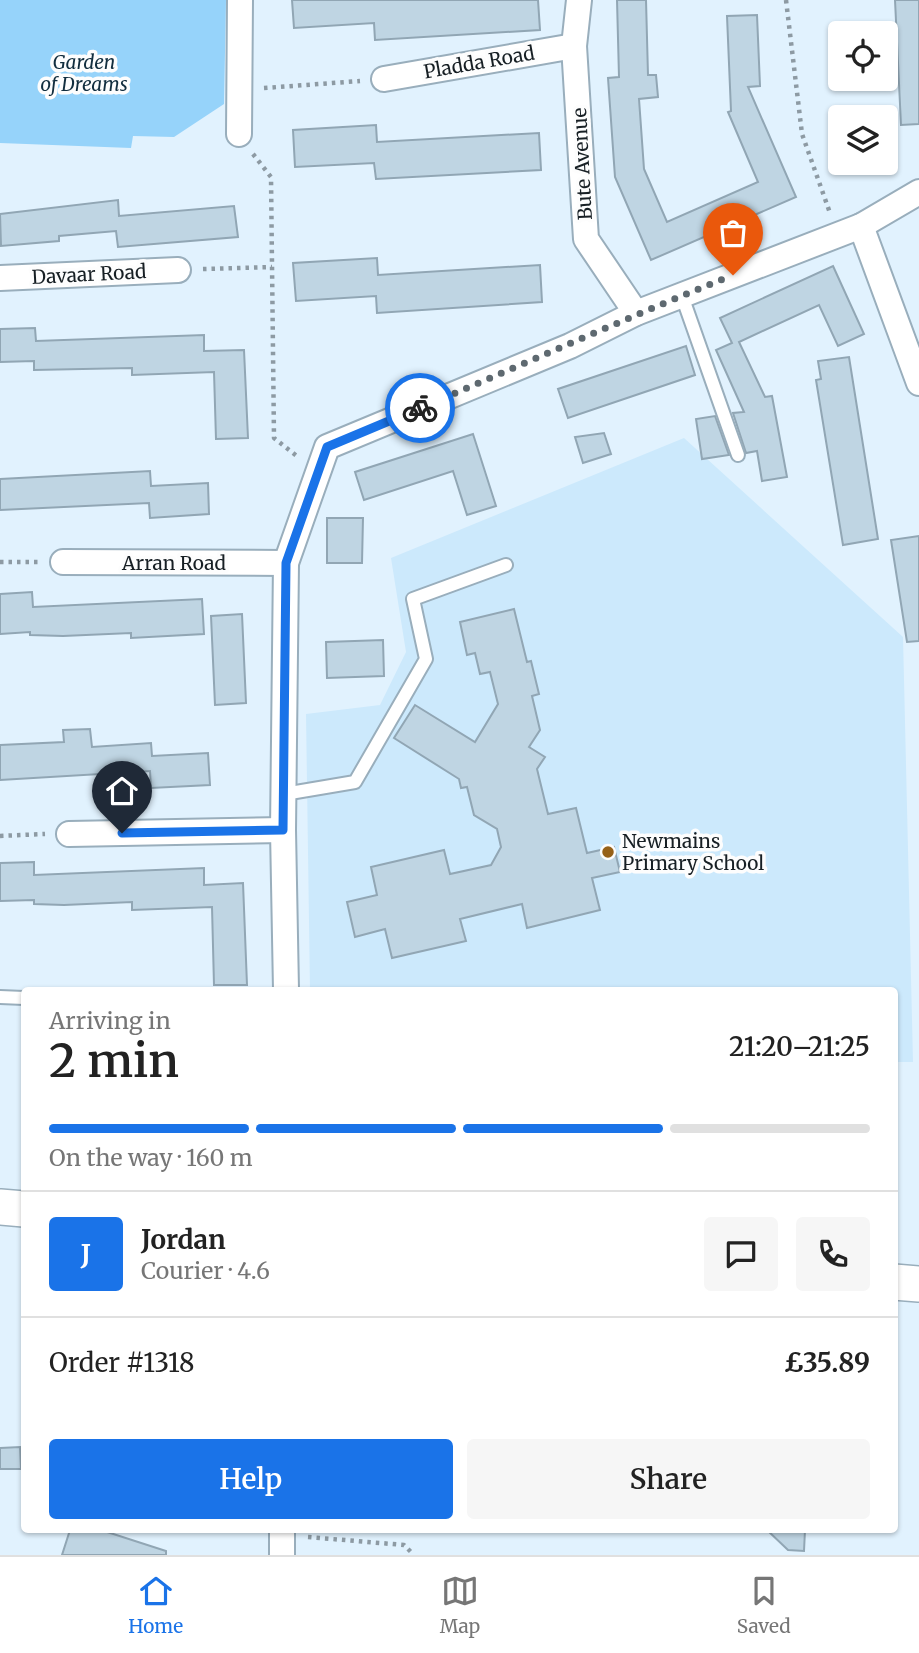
<!DOCTYPE html>
<meta charset="utf-8">
<style>
:root{--surface:#fff;--page:#f6f6f6;--text:#222;--muted:#767676;--line:#e0e0e0;--accent:#1a73e8}
body{margin:0;font-family:Merriweather,serif;background:var(--page);color:var(--text);height:100vh;display:flex;flex-direction:column;font-size:26px;white-space:nowrap}
*{box-sizing:border-box;margin:0}
p{font-size:23px;color:var(--muted)}
.icon{flex:none;width:38px;height:38px;fill:none;stroke:currentColor;stroke-width:2;stroke-linecap:round;stroke-linejoin:round}
.map{position:relative;flex:1;overflow:hidden}
.side{position:absolute;left:21px;top:987px;width:877px;height:546px;display:flex;flex-direction:column;background:var(--surface);border-radius:7px;box-shadow:0 2px 5px #0004}
.side>*{flex:none}
.tools{position:absolute;left:828px;top:21px;display:grid;gap:14px}
.tools a{display:grid;place-items:center;width:70px;height:70px;border-radius:7px;background:var(--surface);box-shadow:0 2px 5px #0004;font-size:35px}
.pin{position:absolute;display:grid;place-items:center;width:60px;height:60px;color:#fff;margin:-72px -30px;border-radius:50% 50% 50% 0;rotate:-45deg;box-shadow:0 0 7px #0007}
.pin .icon{rotate:45deg}
.courier{position:absolute;display:grid;place-items:center;width:70px;height:70px;margin:-35px;border:5px solid #1a73e8;border-radius:50%;background:#fff;color:#222;box-shadow:0 2px 9px #0007}
.overview em{font-style:normal;font-weight:600}
.overview div{display:flex;flex-direction:column-reverse}
.overview{display:flex;align-items:center;justify-content:space-between;height:119px;padding:0 28px}
h1{font-size:46px;font-weight:600;line-height:52px}
.bar{display:grid;grid-template-columns:repeat(4,1fr);gap:10px 7px;align-content:center;height:84px;padding:0 28px}
.bar i{height:9px;border-radius:5px;background:var(--line)}
.bar .active{background:var(--accent)}
.bar p{grid-column:span 4}
.line{display:flex;align-items:center;gap:18px;padding:0 28px;border-top:2px solid var(--line)}
.line div{flex:1}
.round{display:grid;place-items:center;flex:none;width:74px;height:74px;border-radius:7px;background:var(--page)}
.button{display:flex;gap:14px;margin-top:auto;padding:14px 28px}
.button a{flex:1;height:80px;border-radius:7px;background:var(--accent);color:#fff;font-size:28px;font-weight:600;line-height:80px;text-align:center}
.button a+a{background:var(--page);color:var(--text)}
.tabs{display:flex;justify-content:space-around;align-items:center;height:98px;border-top:2px solid var(--line);background:var(--surface);font-size:19px;color:var(--muted)}
.tabs a{display:grid;justify-items:center;gap:4px}
.tabs .active{color:var(--accent)}
.map>svg:first-child{display:block}
.built{fill:#cce9fc}
.green{fill:#96d3fa}
.building{fill:#bfd5e3;stroke:#91a6b4;stroke-width:2}
.lines{fill:none;stroke-linecap:round;stroke-linejoin:round}
.service-casing{stroke:#99aebc;stroke-width:16}
.minor-casing{stroke:#99aebc;stroke-width:28}
.secondary-casing{stroke:#99aebc;stroke-width:38}
.path{stroke:#8d9aa3;stroke-width:4.5;stroke-dasharray:3.5 5;stroke-linecap:butt}
.service{stroke:#fff;stroke-width:12}
.minor{stroke:#fff;stroke-width:24}
.secondary{stroke:#fff;stroke-width:35}
.done{stroke:#5e6970;stroke-width:7;stroke-dasharray:0 12.6}
.route{stroke:#1a73e8;stroke-width:9}
.poi-dot{fill:#966118;stroke:#fdfdfd;stroke-width:2.5}
.labels{text-anchor:middle;stroke-width:7;stroke-linejoin:round;paint-order:stroke}
.park-label{font-size:19px;font-style:italic;fill:#122e3f;stroke:#fdfdfd}
.street-label{font-size:19px;fill:#171f24;stroke:#fdfdfd}
.poi-label{font-size:19px;fill:#171f24;stroke:#fdfdfd;text-anchor:start}
</style>
<div class="map">
<svg width="919" height="1555" viewBox="0 0 919 1555">
<rect width="100%" height="100%" fill="#e1f2fe"/>
<!-- built -->
<path class="built" d="M684,438L903,637L913,1062H894V990H310L306,714L380,705L406,652L391,558Z"/>
<!-- green -->
<path class="green" d="M0,0H226L224,104L174,137L133,136L131,148L0,143Z"/>
<!-- building -->
<g class="building">
<path d="M292,0H538L540,30L375,40L374,23L294,28Z"/>
<path d="M617,0H646L648,75H656L658,97L639,99L644,169L667,222L758,182L728,112L731,111L727,16L757,15L760,86L748,87L796,197L651,260L615,177L608,78L619,77Z"/>
<path d="M895,0H919V124L901,125Z"/>
<path d="M376,125L377,142L539,133L541,170L376,179L374,163L295,167L293,130Z"/>
<path d="M118,200L119,216L234,206L238,237L118,247L116,231L59,236V241L1,246L0,214Z"/>
<path d="M377,258L378,275L540,265L542,302L377,313L376,296L296,301L293,263Z"/>
<path d="M833,266L864,334L838,346L819,305L739,342L765,397L772,396L787,477L762,481L757,451L746,453L733,413L744,412L716,350L732,343L720,318Z"/>
<path d="M35,328L36,341L204,335V351L244,350L248,438L216,439L214,372L132,375V368L34,370V361L0,362V329Z"/>
<path d="M686,346L695,375L568,418L558,389Z"/>
<path d="M849,357L878,539L843,545L816,380L821,379L818,361Z"/>
<path d="M715,416L729,455L702,459L696,419Z"/>
<path d="M604,433L611,454L583,463L575,437Z"/>
<path d="M473,434L496,506L467,515L453,471L364,500L355,472Z"/>
<path d="M150,471L151,486L208,483L209,514L150,518L149,503L0,510V479Z"/>
<path d="M327,518H363L362,563H327Z"/>
<path d="M919,536V641L907,642L891,540Z"/>
<path d="M32,592L33,607L202,599L204,634L131,638V633L63,636L30,635V632L0,634V594Z"/>
<path d="M514,609L527,662L531,661L539,694L532,696L540,730L529,747L545,757L537,769L548,814L576,808L587,853L614,847L620,872L592,878L600,910L527,928L522,904L460,919L466,941L392,958L385,929L355,937L347,902L377,895L371,867L444,850L450,874L491,865L501,847L497,829L474,815L467,787L461,788L459,779L394,738L415,705L475,742L498,704L490,672L480,674L475,653L467,655L460,622Z"/>
<path d="M242,614L246,703L215,705L211,616Z"/>
<path d="M383,640L384,676L327,678L326,642Z"/>
<path d="M90,729L92,747L151,743L152,756L208,753L210,785L151,788L150,771L0,780V745L64,742L63,730Z"/>
<path d="M34,862V875L204,868V885L243,883L247,985H214L212,907L132,910V902L64,905L34,904V900L0,901V863Z"/>
<path d="M20,1447L21,1469H0V1448Z"/>
<path d="M70,1530H101L166,1551V1555H62Z"/>
<path d="M767,1530H805L804,1551L788,1550Z"/>
</g>
<g class="lines">
<defs>
<g id="service">
<path d="M682,296L738,455"/>
<path d="M284,794L355,782L426,659L413,599L506,565"/>
<path d="M0,997L24,998"/>
</g>
<g id="minor">
<path d="M579,0L574,46L586,239L636,313"/>
<path d="M384,79L574,46"/>
<path d="M239,134L240,0"/>
<path d="M861,226L919,383"/>
<path d="M0,278L178,270"/>
<path d="M63,562L286,563"/>
<path d="M69,834L283,830"/>
<path d="M286,990L283,830L286,563L327,447L570,346L636,313L861,226L919,192"/>
<path d="M282,1555V1530"/>
</g>
<g id="secondary">
<path d="M0,1207L24,1209"/>
<path d="M894,1282L919,1284"/>
</g>
</defs>
<!-- service casing -->
<use href="#service" class="service-casing"/>
<!-- minor casing -->
<use href="#minor" class="minor-casing"/>
<!-- secondary casing -->
<use href="#secondary" class="secondary-casing"/>
<!-- path -->
<g class="path">
<path d="M786,0L802,134L830,213"/>
<path d="M264,88L360,81"/>
<path d="M253,154L271,177L274,438L298,457"/>
<path d="M203,269L272,267"/>
<path d="M0,562H41"/>
<path d="M0,836L45,834"/>
<path d="M308,1537L404,1545L414,1555"/>
</g>
<!-- service -->
<use href="#service" class="service"/>
<!-- minor -->
<use href="#minor" class="minor"/>
<!-- secondary -->
<use href="#secondary" class="secondary"/>
</g>
<g class="lines">
<!-- done -->
<path class="done" d="M420,408C525,364 628,317 733,275"/>
<!-- route -->
<path class="route" d="M122,833L283,830L286,563L327,447L420,408"/>
</g>
<!-- markers -->
<circle class="poi-dot" cx="608" cy="852" r="7"/>
<g class="labels">
<!-- park labels -->
<g class="park-label">
<text x="84" y="69">Garden<tspan x="84" dy="22">of Dreams</tspan></text>
</g>
<!-- street labels -->
<g class="street-label">
<text transform="translate(479 62) rotate(-10)" y="7">Pladda Road</text>
<text transform="translate(582 164) rotate(-93)" y="7">Bute Avenue</text>
<text transform="translate(89 274) rotate(-3)" y="7">Davaar Road</text>
<text x="174" y="570">Arran Road</text>
</g>
<!-- poi labels -->
<g class="poi-label">
<text x="622" y="848">Newmains<tspan x="622" dy="22">Primary School</tspan></text>
</g>
</g>
</svg>
<div class="tools">
<a><svg class="icon" aria-label="locate" viewBox="0 0 24 24"><circle cx="12" cy="12" r="6"/><path d="M12 2v4M12 18v4M2 12h4M18 12h4"/></svg></a>
<a><svg class="icon" aria-label="layers" viewBox="0 0 24 24"><path d="M12 4l9 5-9 5-9-5zM3 14l9 5 9-5"/></svg></a>
</div>
<div class="pin" style="left:733px;top:275px;background:#ea580c"><svg class="icon" aria-label="bag" viewBox="0 0 24 24"><path d="M5 8h14l-1 12H6zM9 8a3 3 0 0 1 6 0"/></svg></div>
<div class="pin" style="left:122px;top:833px;background:#1f2937"><svg class="icon" aria-label="home" viewBox="0 0 24 24"><path d="M3 11l9-7 9 7M6 9v11h12V9"/></svg></div>
<div class="courier" style="left:420px;top:408px"><svg class="icon" aria-label="bike" viewBox="0 0 24 24"><circle cx="6" cy="16" r="4"/><circle cx="18" cy="16" r="4"/><path d="M6 16l4-8h5l3 8M10 8l3 8H6M13 5h3"/></svg></div>
<section class="side">
<div class="overview"><div><h1>2 min</h1><p>Arriving in</p></div><em>21:20–21:25</em></div>
<div class="bar"><i class="active"></i><i class="active"></i><i class="active"></i><i></i><p>On the way · 160 m</p></div>
<div class="line" style="height:126px"><b class="round" style="background:var(--accent);color:#fff">J</b><div><b>Jordan</b><p>Courier · 4.6</p></div><a class="round"><svg class="icon" aria-label="chat" viewBox="0 0 24 24"><path d="M4 5h16v11H9l-5 4z"/></svg></a><a class="round"><svg class="icon" aria-label="phone" viewBox="0 0 24 24"><path d="M5 4h4l2 5-3 2q2 4 5 5l2-3 5 2v4C11 20 4 13 5 4z"/></svg></a></div>
<div class="line" style="height:91px"><div>Order #1318</div><b>£35.89</b></div>
<div class="button"><a>Help</a><a>Share</a></div>
</section>
</div>
<nav class="tabs">
<a class="active"><svg class="icon" aria-label="home" viewBox="0 0 24 24"><path d="M3 11l9-7 9 7M6 9v11h12V9"/></svg>Home</a>
<a><svg class="icon" aria-label="map" viewBox="0 0 24 24"><path d="M3 6l6-2 6 2 6-2v14l-6 2-6-2-6 2zM9 4v14M15 6v14"/></svg>Map</a>
<a><svg class="icon" aria-label="saved" viewBox="0 0 24 24"><path d="M7 4h10v16l-5-4-5 4z"/></svg>Saved</a>
</nav>
